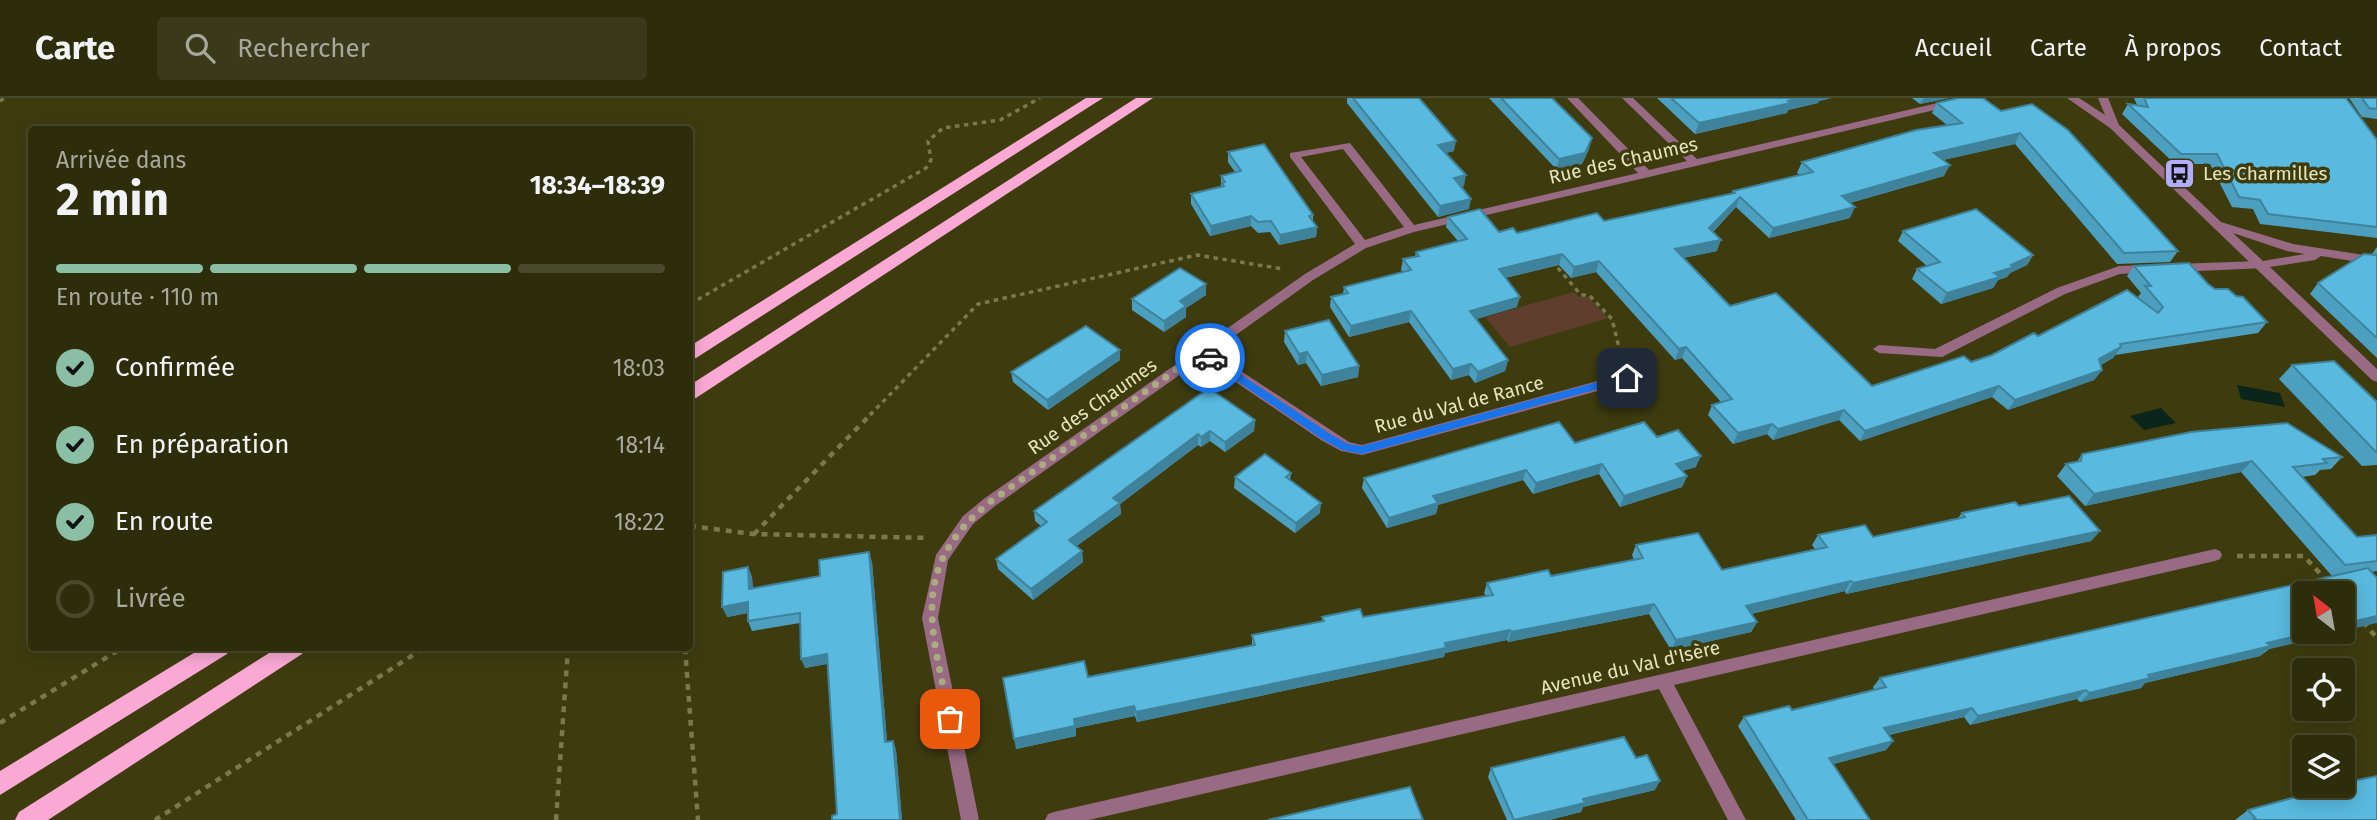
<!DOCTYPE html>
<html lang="fr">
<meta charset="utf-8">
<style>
:root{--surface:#2e2d0b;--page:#3a3919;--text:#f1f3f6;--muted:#a7a89d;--line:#49492c;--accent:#8abfa5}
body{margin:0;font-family:"Fira Sans",sans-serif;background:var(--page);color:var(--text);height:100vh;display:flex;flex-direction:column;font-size:26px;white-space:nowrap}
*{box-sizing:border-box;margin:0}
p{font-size:23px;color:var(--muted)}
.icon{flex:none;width:38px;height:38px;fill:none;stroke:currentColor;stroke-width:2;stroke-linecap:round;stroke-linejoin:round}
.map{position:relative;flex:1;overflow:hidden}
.sheet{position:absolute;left:28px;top:28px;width:665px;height:525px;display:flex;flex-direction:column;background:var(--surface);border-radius:7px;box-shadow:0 4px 18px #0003,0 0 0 2px var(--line)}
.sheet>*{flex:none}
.needle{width:46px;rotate:329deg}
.controls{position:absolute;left:2292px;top:483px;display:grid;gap:14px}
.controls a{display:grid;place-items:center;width:63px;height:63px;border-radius:7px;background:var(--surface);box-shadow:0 4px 18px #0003,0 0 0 2px var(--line);font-size:35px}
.pin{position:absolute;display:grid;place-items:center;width:60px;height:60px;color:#fff;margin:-30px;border-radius:14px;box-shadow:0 4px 10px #0006}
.courier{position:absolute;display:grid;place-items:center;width:70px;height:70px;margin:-35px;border:5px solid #1a73e8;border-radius:50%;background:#fff;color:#222;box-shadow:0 2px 9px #0007}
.summary em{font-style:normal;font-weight:700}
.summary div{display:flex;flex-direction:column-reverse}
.summary{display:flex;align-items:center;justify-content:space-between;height:119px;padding:0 28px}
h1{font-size:46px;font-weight:700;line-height:52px}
.bar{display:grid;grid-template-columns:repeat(4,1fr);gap:10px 7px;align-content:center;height:84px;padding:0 28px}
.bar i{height:9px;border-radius:5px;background:var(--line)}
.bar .on{background:var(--accent)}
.bar p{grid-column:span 4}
ol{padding:0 28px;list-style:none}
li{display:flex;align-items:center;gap:21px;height:77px}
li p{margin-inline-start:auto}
li .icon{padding:7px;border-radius:50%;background:var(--accent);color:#111;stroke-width:4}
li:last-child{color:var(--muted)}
li i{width:38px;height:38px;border:4px solid var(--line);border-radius:50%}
header{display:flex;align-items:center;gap:42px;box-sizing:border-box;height:98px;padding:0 35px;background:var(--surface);border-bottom:2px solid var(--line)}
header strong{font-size:33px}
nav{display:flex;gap:38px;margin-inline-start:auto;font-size:24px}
.search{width:490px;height:63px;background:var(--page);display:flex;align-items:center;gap:18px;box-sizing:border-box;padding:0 24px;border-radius:7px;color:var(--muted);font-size:26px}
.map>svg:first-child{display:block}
.green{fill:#603e2d}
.water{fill:#0c251b}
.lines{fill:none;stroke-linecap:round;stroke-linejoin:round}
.path-far1{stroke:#7a794e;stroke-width:3.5;stroke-dasharray:4.5 4.5;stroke-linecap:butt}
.path{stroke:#7a794e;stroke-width:4.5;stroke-dasharray:6 6;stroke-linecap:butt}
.minor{fill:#986a83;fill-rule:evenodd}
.tertiary{fill:#986a83;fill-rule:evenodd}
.trunk{fill:#faa9d5;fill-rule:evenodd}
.wall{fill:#4d9fbf}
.shaded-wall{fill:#3e829b}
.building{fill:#59b9de;stroke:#3e829b;stroke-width:2}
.route{fill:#1a73e8}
.done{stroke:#abaa80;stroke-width:7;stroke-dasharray:0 12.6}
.labels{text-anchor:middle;stroke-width:7;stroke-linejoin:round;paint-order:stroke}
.street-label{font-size:19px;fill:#e6e5bd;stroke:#3e3c0f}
.poi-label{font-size:19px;fill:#e6e5bd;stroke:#3e3c0f;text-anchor:start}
</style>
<header>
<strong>Carte</strong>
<div class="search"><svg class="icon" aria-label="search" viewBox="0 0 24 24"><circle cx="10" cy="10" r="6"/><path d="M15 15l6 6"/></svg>Rechercher</div>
<nav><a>Accueil</a><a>Carte</a><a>À propos</a><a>Contact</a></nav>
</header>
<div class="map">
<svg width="2377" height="722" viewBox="0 0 2377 722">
<rect width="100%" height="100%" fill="#3e3c0f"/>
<!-- green -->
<path class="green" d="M1574,194L1579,199H1588L1608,220L1510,249L1485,219Z"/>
<!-- water -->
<g class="water">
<path d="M2237,287L2280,295L2285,309L2241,301Z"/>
<path d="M2161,310L2176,325L2144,332L2130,318Z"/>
</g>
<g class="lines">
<!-- path-far1 -->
<g class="path-far1">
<path d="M0,3L4,0"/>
<path d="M1552,163L1581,197H1589L1612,221L1622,262"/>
<path d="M690,206L926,70L931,62L928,43L943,30L1000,22L1040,0"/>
<path d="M870,317L978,206L1197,157L1283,171"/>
</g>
<!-- path -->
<g class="path">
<path d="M690,428L754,436L929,440"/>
<path d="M754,436L872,315"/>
<path d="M2237,458H2304L2326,482"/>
<path d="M2363,524L2377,540"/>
<path d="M685,550L698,722"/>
<path d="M0,625L122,550"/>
<path d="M155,722L424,550"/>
<path d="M556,722L568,550"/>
</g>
<!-- minor -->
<g class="minor">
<path d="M1567,0H1578L1649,72L1687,63L1622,0H1633L1697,61L1959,0H1978L1973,3L1414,134L1366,150L1313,182L1212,254L1349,344L1362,347L1627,275L1634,280L1627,285L1362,357L1341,353L1321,342L1202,261L995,408L973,426L948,462L938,520L979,722H961L922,520L936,457L963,418L985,400L1305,176L1355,146L1290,59V55L1350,45L1414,127L1638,75ZM1343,51L1404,129L1365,142L1301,59Z"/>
<path d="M2261,163L2267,167L2265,170L2175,174L2169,170L2175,166Z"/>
<path d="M2148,167L2154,171L2152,174L2120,176L2065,196L1942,259L1879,255L1873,251L1879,247L1935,251L2057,190L2119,168Z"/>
<path d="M2215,451L2220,453L2222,457L2220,461L2215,463L1674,587L1746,722H1728L1659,591L1089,722H1045L1048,716L1054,714Z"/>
</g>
<!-- tertiary -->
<path class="tertiary" d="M2067,0H2079L2105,17L2098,0H2108L2119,27L2221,124L2293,146L2377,159V167L2321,158L2315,162L2270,169L2377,271V284L2372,282L2110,30ZM2233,135L2287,153L2305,156L2263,163Z"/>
<!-- trunk -->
<g class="trunk">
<path d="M1086,0H1103L696,260L690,262V248Z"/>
<path d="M1136,0H1153L696,300L690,301V287Z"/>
<path d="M202,550H230L227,556L0,697V673Z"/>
<path d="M277,550H305L302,556L48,722H15L19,714Z"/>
</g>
</g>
<!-- wall -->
<g class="wall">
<path d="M1347,0H1419L1454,53L1446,55L1464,88L1461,89L1469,111L1438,119L1347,5Z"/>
<path d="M1489,0H1552L1589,51L1582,66L1557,72Z"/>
<path d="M1657,0H1831L1819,3L1818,5L1788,12L1787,15L1695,36Z"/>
<path d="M1912,0H1949L1920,6Z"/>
<path d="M1983,0L2178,153L2170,164L2117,166L2015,46L1943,62L1944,78L1850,105V120L1769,140L1736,109L1713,134L1717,153L1683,160L1730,208L1872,288L1971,264L1992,257L2038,238L2140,202L2138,199L2141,195L2127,178L2134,168L2208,186L2215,191L2236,198L2267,224L2258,235L2115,257L2113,260L2101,267L2102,272L2094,282L2008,312L1992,299L1860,343L1839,322L1773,342L1767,336L1733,346L1708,317L1712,307L1721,304L1682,260L1675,262L1596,174L1571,180L1559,167L1505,180L1517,209L1476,221L1508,262L1505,273L1475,285L1469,277L1451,282L1409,224L1349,239L1330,209L1331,199L1343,196L1344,189L1403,174L1401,172L1403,161L1415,158L1416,154L1458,143L1446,129L1448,119L1499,134L1517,135L1604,123L1732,95L1733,93L1800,77L1797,75L1802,64L1947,27L1932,15L1937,5Z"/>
<path d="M2134,0H2346L2377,42V140L2260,126L2253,111L2232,109L2210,66H2175L2122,16L2128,6L2137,7Z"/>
<path d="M2349,0H2377V21L2362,19Z"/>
<path d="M1228,54L1313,117V123L1317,129L1316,139L1279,147L1270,134L1258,135L1251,128L1210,138L1191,106V96L1221,89V78L1235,74L1228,64Z"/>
<path d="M1903,133L2033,157L2027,167L2010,175L2007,179L1998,182L1993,190L1941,206L1912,181L1917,171L1927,168L1898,143Z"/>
<path d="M2377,149V157L2372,156Z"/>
<path d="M2377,157V260L2310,196L2318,185Z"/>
<path d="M1206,197L1186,210V219L1164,234L1132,212V201Z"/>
<path d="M1285,233L1359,268L1358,279L1321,288L1306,265L1298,267L1284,244Z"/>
<path d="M1120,262L1048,312L1013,284L1011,274Z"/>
<path d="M2292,267L2377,304V367L2362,368L2279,281Z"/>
<path d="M1209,290L1255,322L1254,333L1225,354L1210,343L1201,349L1198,347L1120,406L1121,416L1076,448L1082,453L1083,464L1033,502L998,471L996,461L1041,428L1035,423L1034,413Z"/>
<path d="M1657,339L1696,369L1682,373L1687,378L1682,389L1620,409L1599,376L1533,396L1523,382L1438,407L1436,416L1387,430L1362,390L1364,380L1575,345Z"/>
<path d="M2082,356L2342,359L2331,371L2320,372L2315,377L2302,379L2357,439L2377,437V473L2371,474L2260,558L2145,585L2141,590L2080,604L2077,601L1970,627L1964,619L1889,637L1893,643L1886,652L1833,666L1870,722H1796L1738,628L1744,619L1792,612L1874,592L1873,589L1880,580L2332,478L2241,374L2085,408L2057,378L2066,366L2077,364Z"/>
<path d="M1291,375L1290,382L1320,415L1295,435L1234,390L1235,379Z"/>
<path d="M2019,408L2100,433L2091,443L1846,496L1845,493L1751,516L1757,524L1751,534L1671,552L1649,516L1508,544L1507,542L1445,555L1444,559L1137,624L1135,618L1076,630V638L1016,651L1088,579L1252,547V537L1322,524V519H1363L1486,498L1484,495L1487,485L1551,478L1634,462L1632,457L1636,447L1722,472L1815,451L1812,447L1818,437L1873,439L1958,420L1962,415Z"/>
<path d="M872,464L887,644L893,643L896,652L902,722H832L837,716L827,566L805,570L800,525L752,533L748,523V515L727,519L748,469L752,479L753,491L820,478Z"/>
<path d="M1636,660L1655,692L1583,709L1581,714L1549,722H1507L1488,679L1491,670Z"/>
<path d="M2248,712L2377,722H2235Z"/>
</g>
<!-- shaded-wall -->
<g class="shaded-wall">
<path d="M1799,0H1831L1819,3L1818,5L1788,12L1787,15L1695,36L1699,25Z"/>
<path d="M1927,0H1949L1920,6L1923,1Z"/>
<path d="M2020,35L2015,46L1929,65L1934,55Z"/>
<path d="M1592,40L1589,51L1582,66L1557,72L1559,61Z"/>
<path d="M1456,43L1454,53L1437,57L1438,47Z"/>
<path d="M1950,67L1944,78L1837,108L1842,98Z"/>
<path d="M1466,77L1464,88L1452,91L1454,80Z"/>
<path d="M1740,99L1736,109L1705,141L1709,130Z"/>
<path d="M1471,101L1469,111L1438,119L1440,108Z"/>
<path d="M1855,109L1850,120L1769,140L1773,130Z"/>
<path d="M1251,118V128L1210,138L1211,128Z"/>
<path d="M1317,129L1316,139L1279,147L1280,137Z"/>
<path d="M1721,142L1717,153L1672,162L1675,151Z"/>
<path d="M1562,156L1559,167L1496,182L1499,171Z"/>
<path d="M2033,157L2027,167L2010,175L2007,179L1998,182L1993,190L1941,206L1947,195Z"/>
<path d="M1599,163L1596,174L1571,180L1574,169Z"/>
<path d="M1206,186V197L1186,210V219L1164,234V223L1180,203Z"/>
<path d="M1520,199L1517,209L1467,224L1470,213Z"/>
<path d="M1411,213L1409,224L1349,239L1351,228Z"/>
<path d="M1686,249L1682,260L1675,262L1679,251Z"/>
<path d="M2121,249L2113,260L2092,271L2099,261Z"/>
<path d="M1120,252V262L1048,312L1047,302Z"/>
<path d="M1307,254L1306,265L1298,267L1299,256Z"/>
<path d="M1508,262L1505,273L1475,285L1478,274Z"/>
<path d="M1471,266L1469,277L1451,282L1453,271Z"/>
<path d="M1359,268L1358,279L1321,288L1322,277Z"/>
<path d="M2102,272L2094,282L2008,312L2015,302Z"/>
<path d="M1999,288L1992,299L1860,343L1865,333Z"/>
<path d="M1844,312L1839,322L1773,342L1778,331Z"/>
<path d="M1255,322L1254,333L1225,354V344Z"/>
<path d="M1772,326L1767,336L1733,346L1738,335Z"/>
<path d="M1210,333V343L1201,349V339Z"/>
<path d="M1198,336V347L1120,406L1121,416L1070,453L1069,442L1113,400Z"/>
<path d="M1701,358L1696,369L1671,376L1676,366Z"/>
<path d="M2252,363L2241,374L2085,408L2094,396Z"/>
<path d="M1602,366L1599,376L1533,396L1536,385Z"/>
<path d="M1526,372L1523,382L1438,407L1436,416L1387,430L1389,420L1433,398Z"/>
<path d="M1687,378L1682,389L1620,409L1624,398Z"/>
<path d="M1321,405L1320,415L1295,435L1296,425Z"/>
<path d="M2100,433L2091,443L1846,496L1853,485Z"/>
<path d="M1082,453L1083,464L1033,502L1031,491Z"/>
<path d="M869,454L872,464L888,654L885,644Z"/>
<path d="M748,469L752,479L753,501L749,491Z"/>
<path d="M1851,483L1845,493L1740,518L1746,508Z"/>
<path d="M748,504L752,514L727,519L722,509Z"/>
<path d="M1654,506L1649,516L1508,544L1511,534Z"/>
<path d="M2377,518V525L2343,533V526Z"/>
<path d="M1757,524L1751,534L1671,552L1676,542Z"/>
<path d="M1510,532L1507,542L1445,555L1444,559L1137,624L1136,614Z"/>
<path d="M2313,534H2342L2266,552L2260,558L2145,585L2141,590L2080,604L2089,595L2267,545Z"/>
<path d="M827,556L830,565L805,570L801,561Z"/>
<path d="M2086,592L2077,601L1970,627L1978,618Z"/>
<path d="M1134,608L1135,618L1076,630V638L1016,651L1014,641L1074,621Z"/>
<path d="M1972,610L1964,619L1877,639L1884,630Z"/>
<path d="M893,643L896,652L902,722H900Z"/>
<path d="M1893,643L1886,652L1823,669L1829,660Z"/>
<path d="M1660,683L1655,692L1583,709L1581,714L1549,722H1515L1583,701Z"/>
</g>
<!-- building -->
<g class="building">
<path d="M1353,0H1419L1456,43L1438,47L1466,77L1454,80L1471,101L1440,108Z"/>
<path d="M1501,0H1552L1592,40L1585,55L1559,61Z"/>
<path d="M1671,0H1799L1788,3L1791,5L1699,25Z"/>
<path d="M1958,0H1983L2001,13L2032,6L2068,32L2178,153L2124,155L2020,35L1934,55L1950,67L1842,98L1855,109L1773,130L1740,99L1709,130L1721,142L1675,151L1730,208L1776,195L1872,288L1964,258L1971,264L1992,257L2034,235L2038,238L2127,192L2158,215L2163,209L2145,188H2151L2134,168L2189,165L2208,186L2215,191H2228L2236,198L2243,199L2267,224L2120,246L2121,249L2099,261L2102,272L2015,302L1999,288L1865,333L1844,312L1778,331L1772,326L1738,335L1712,307L1732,301L1686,249L1679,251L1599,163L1574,169L1562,156L1499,171L1520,199L1470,213L1508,262L1478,274L1471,266L1453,271L1411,213L1351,228L1331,199L1348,195L1344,189L1411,172L1403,161L1419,158L1416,154L1467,141L1448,119L1480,111L1499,134L1513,130L1517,135L1597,115L1604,123L1735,95L1733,93L1813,74L1802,64L1916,32L1962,25L1937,5Z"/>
<path d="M2144,0H2346L2377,42V129L2268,116L2260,102L2239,99L2217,56H2181L2128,6L2148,9Z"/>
<path d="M2362,0H2377V11L2369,10Z"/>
<path d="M1264,46L1313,117L1309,118L1317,129L1280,137L1271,123L1258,124L1251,118L1211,128L1191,96L1224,88L1222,85L1225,84L1221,78L1241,73L1228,54Z"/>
<path d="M1976,111L2033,157L2011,167L2014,169L1994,175L2000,179L1947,195L1917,171L1940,164L1903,133Z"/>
<path d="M2364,156L2377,157V240L2318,185Z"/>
<path d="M1180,170L1206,186L1180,203L1186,208L1164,223L1132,201Z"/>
<path d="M1329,222L1359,268L1322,277L1307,254L1299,256L1285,233Z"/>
<path d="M1086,228L1120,252L1047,302L1011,274Z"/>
<path d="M2334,263L2377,304V354H2376L2292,267Z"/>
<path d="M1209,290L1255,322L1225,344L1210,333L1201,339L1198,336L1113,400L1120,405L1069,442L1082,453L1031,491L996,461L1047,424L1034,413Z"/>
<path d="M1559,324L1575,345L1644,324L1657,339L1678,332L1701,358L1676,366L1687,378L1624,398L1602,366L1536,385L1526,372L1433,398L1438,405L1389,420L1364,380Z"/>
<path d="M2287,325L2342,359L2323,361L2327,365L2293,369L2357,439L2377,437V463L2345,467L2252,363L2094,396L2066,366L2081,363L2082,356L2191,334Z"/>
<path d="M1265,356L1291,375L1286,379L1321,405L1296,425L1235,379Z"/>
<path d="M2069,398L2100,433L1853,485L1851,483L1746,508L1757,524L1676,542L1654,506L1511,534L1510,532L1445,545L1446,550L1136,614L1134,608L1074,621L1075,628L1014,641L1003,580L1084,563L1088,579L1255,547L1252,537L1324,523L1322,519L1360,511L1363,519L1493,497L1487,485L1548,472L1551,478L1643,460L1636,447L1698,435L1722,472L1827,449L1818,437L1865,427L1873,439L1965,419L1962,415L2015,404L2019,408Z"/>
<path d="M869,454L885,644L893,643L900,722H832V718L837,716L827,556L801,561L800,515L748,523V504L722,509L723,474L748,469L749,491L820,478L819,462Z"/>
<path d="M2368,470L2377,480V518L2343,526V495H2305V534H2313L2267,545L2271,548L2148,577L2150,580L2089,595L2086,592L1978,618L1972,610L1884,630L1893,643L1829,660L1870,722H1808L1744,619L1789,608L1792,612L1886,589L1880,580Z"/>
<path d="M1624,639L1636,660L1647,657L1660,683L1583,701L1585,705L1514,722L1491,670Z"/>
<path d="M2377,678V722H2252L2256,721L2248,712L2336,688H2343V686L2353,683Z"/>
<path d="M1410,689L1423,722H1268Z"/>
</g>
<!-- route -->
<path class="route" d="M1210,256L1330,336L1348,346L1362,348L1627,276L1632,280L1627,283L1362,356L1342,352L1322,341L1206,262L1204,260Z"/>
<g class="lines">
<!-- done -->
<path class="done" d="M950,621C932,531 907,471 990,404L1180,269L1202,254L1210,260"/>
</g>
<!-- icons -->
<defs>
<symbol id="bus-square" viewBox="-11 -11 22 22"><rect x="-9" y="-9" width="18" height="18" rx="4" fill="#b1adfa" stroke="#3e3c0f"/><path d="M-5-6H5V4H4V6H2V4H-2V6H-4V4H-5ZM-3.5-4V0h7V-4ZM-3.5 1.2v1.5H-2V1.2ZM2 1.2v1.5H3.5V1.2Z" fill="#111"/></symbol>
</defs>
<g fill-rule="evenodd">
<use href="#bus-square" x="2162" y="58" width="35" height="35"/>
</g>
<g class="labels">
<!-- street labels -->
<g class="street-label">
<text transform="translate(1623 62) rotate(-13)" y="7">Rue des Chaumes</text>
<text transform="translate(1459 306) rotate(-15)" y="7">Rue du Val de Rance</text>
<text transform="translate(1092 308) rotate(-35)" y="7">Rue des Chaumes</text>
<text transform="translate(1630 569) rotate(-13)" y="7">Avenue du Val d'Isère</text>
</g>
<!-- poi labels -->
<g class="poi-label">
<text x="2203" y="82">Les Charmilles</text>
</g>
</g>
</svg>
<div class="controls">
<a><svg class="needle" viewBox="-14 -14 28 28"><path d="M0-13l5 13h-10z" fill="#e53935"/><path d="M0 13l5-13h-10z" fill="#a7a89d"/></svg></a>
<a><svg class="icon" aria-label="locate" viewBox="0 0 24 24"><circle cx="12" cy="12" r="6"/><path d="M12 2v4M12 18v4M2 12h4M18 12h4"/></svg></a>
<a><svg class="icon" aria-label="layers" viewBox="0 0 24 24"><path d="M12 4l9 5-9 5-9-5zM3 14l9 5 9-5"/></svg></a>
</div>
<div class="pin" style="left:950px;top:621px;background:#ea580c"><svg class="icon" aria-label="bag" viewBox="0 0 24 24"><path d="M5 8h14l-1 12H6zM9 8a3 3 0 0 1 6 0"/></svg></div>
<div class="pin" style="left:1627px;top:280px;background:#1f2937"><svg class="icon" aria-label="home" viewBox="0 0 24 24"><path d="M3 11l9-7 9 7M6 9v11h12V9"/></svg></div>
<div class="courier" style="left:1210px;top:260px"><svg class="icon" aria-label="car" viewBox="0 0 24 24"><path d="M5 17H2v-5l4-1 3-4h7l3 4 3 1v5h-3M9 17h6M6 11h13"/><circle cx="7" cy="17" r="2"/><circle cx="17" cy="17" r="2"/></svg></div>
<section class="sheet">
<div class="summary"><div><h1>2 min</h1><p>Arrivée dans</p></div><em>18:34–18:39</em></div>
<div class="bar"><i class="on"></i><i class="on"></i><i class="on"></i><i></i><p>En route · 110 m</p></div>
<ol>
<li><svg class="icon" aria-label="check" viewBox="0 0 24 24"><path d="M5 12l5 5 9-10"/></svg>Confirmée<p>18:03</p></li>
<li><svg class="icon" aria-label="check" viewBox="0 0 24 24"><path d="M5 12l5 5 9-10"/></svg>En préparation<p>18:14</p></li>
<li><svg class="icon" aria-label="check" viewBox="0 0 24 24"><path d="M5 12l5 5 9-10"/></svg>En route<p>18:22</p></li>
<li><i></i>Livrée</li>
</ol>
</section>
</div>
